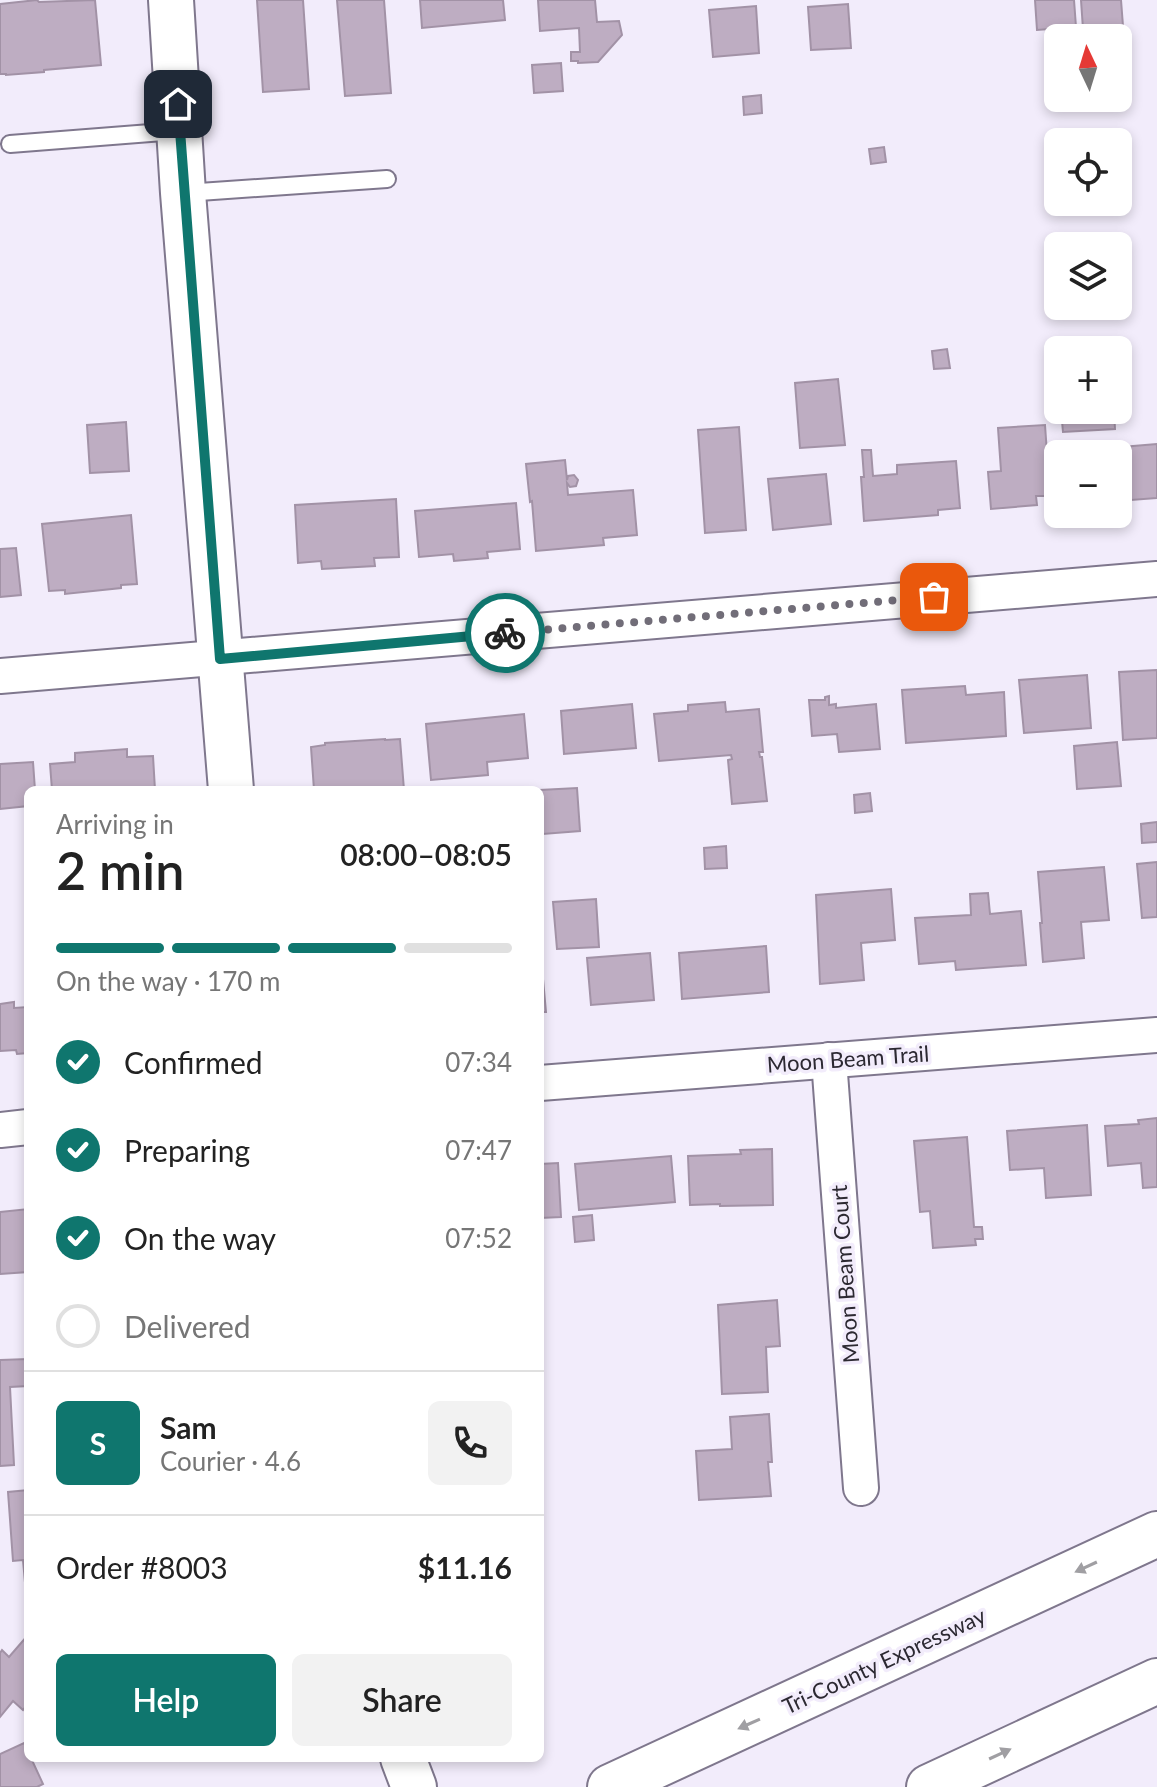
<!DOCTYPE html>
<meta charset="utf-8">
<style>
:root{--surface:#fff;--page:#f2f2f2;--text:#222;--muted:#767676;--line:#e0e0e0;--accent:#0f766e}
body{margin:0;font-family:Lato,sans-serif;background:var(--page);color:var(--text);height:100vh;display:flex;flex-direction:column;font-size:30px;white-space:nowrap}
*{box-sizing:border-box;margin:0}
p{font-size:26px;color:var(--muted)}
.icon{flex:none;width:44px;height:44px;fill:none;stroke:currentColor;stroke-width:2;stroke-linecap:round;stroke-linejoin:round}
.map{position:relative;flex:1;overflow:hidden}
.drawer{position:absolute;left:24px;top:786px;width:520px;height:976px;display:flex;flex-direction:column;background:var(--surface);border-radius:12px;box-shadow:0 4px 12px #0003}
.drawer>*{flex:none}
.needle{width:52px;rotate:356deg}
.buttons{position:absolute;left:1044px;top:24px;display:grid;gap:16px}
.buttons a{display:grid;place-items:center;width:88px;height:88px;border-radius:12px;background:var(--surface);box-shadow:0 4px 12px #0003;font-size:40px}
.pin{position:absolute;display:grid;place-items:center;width:68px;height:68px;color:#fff;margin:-34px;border-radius:16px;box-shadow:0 4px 12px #0006}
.courier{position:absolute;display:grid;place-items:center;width:80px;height:80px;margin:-40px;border:6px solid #0f766e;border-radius:50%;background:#fff;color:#222;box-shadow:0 2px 10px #0007}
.head em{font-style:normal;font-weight:600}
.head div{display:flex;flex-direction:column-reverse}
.head{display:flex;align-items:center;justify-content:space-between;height:136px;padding:0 32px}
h1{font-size:52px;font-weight:600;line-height:60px}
.bar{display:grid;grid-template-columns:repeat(4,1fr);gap:12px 8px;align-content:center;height:96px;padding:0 32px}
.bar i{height:10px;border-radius:6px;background:var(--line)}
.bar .on{background:var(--accent)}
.bar p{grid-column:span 4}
.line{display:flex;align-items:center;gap:20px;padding:0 32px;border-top:2px solid var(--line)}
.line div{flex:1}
.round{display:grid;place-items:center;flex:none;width:84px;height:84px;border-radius:12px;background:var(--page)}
ol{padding:0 32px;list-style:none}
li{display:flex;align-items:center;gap:24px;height:88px}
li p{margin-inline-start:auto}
li .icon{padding:8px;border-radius:50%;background:var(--accent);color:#fff;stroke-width:4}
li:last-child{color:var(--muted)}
li i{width:44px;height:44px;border:4px solid var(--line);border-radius:50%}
.action{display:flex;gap:16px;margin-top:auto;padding:16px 32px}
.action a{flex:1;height:92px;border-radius:12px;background:var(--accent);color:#fff;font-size:32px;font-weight:600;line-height:92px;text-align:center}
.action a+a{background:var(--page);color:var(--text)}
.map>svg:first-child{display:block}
.building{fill:#beadc2;stroke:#a292a6;stroke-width:2}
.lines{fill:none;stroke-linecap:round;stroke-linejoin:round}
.lane-casing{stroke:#7f778d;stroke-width:20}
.street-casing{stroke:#7f778d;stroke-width:38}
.secondary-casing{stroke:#7f778d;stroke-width:48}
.highway-casing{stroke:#7f778d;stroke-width:48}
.lane{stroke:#fff;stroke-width:16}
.street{stroke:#fff;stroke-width:34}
.secondary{stroke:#fff;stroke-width:44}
.highway{stroke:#fff;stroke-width:44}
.oneway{fill:#a09fa3}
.done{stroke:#716d78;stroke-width:8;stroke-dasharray:0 14.4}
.route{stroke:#0f766e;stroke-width:10}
.labels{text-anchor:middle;stroke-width:7;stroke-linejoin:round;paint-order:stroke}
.street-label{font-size:22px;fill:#2c2932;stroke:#f2ecfb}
</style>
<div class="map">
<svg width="1157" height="1787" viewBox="0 0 1157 1787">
<rect width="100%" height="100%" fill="#f2ecfb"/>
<!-- building -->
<g class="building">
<path d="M37,0L39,2L95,0L101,65L44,70V72L6,75V74H0V4Z"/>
<path d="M257,0H303L309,89L263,92Z"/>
<path d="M337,0H384L391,93L345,96Z"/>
<path d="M420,0H503L505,20L422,28Z"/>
<path d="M538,0H595L597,22L619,21L622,35L598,62L578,63V61H571V52H580L579,28L540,31Z"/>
<path d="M1035,0H1074L1076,27L1037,30Z"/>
<path d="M1081,0H1121L1123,26L1083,29Z"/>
<path d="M848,4L851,48L811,50L808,7Z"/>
<path d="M756,6L759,53L713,57L709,10Z"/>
<path d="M561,63L563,91L534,93L532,65Z"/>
<path d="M761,95L762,113L744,115L743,97Z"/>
<path d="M884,147L886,162L871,164L869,149Z"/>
<path d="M947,349L950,368L934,369L932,351Z"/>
<path d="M838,379L845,445L800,448L795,383Z"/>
<path d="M1061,410H1114L1115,429L1063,432Z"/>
<path d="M126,422L129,471L90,473L87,425Z"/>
<path d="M1045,425L1050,496H1036L1037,505L991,509L988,472L1001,471L998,428Z"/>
<path d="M739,427L746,530L705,533L698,430Z"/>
<path d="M1157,444V498L1118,501V454H1099L1098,449Z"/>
<path d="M862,450H871L873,476L897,474V465L956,461L960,508L938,510V515L864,521L861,477H864Z"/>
<path d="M565,460L567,480L568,476L574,475L578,480L576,486L570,487L567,483L568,495L633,490L637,535L603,538L604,545L536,551L532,501L530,502L526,464Z"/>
<path d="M826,474L831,524L773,530L768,479Z"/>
<path d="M396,499L399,557L374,558L375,566L322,569L321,561L298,563L295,505Z"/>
<path d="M516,503L520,549L487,552L488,558L454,561L453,554L419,557L415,511Z"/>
<path d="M131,515L137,584L121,585V588L65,594V590L49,591L42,524Z"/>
<path d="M16,548L21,595L0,597V549Z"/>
<path d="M1157,670V738L1123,740L1119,672Z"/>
<path d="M1087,675L1091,728L1024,733L1019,680Z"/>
<path d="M965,686L966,695L1004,692L1006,736L906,743L902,690Z"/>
<path d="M829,696V705L836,704V708L876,704L880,749L839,752L837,734L812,736L809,700H825V697Z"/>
<path d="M725,702L726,712L759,709L763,752H759L760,757H762L767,801L732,804L728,760L732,759L731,755L659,761L654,714L688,711V705Z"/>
<path d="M632,704L636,748L564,754L561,711Z"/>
<path d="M524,714L528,758L487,762L488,775L431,780L426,724Z"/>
<path d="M385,739V740L400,739L404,790H314L311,747L325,745V743Z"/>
<path d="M1117,742L1121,786L1077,789L1074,746Z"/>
<path d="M127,749V757L153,756L155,790H52L50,764L75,762V753Z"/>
<path d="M33,762L35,790H28V806L0,809V764Z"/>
<path d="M577,788L580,831L543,834L540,790Z"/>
<path d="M870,793L872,811L855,813L854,795Z"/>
<path d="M1157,822V842L1142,843L1141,824Z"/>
<path d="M726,846L727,868L705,869L704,848Z"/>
<path d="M1157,862V917L1142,918L1137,864Z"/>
<path d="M1104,867L1109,920L1081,922L1084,958L1043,962L1040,923H1042L1038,872Z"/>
<path d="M891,889L895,940L861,943L864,980L820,984L816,895Z"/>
<path d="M988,893L990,914L1021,911L1026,965L956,970L955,961L919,964L915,918L971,915L970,894Z"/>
<path d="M596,899L599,947L557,949L553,902Z"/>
<path d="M766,946L769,992L682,999L679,953Z"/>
<path d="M650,953L654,1000L591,1005L587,958Z"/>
<path d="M540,968H542L546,1012H540Z"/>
<path d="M14,1002V1008L28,1007V1053L17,1054L16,1050L0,1051V1004Z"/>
<path d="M1157,1118V1187L1143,1188L1141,1163L1108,1166L1105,1126L1139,1124L1138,1120Z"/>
<path d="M1087,1125L1091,1195L1046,1198L1044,1168L1010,1170L1007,1131Z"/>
<path d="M967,1137L974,1227H982L983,1239H975L976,1245L933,1248L930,1211L920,1212L914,1141Z"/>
<path d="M772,1149L773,1205L720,1206V1204L690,1205L688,1156L741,1154L740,1150Z"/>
<path d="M671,1156L675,1202L579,1210L575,1164Z"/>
<path d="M558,1163L561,1217L540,1218V1164Z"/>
<path d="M28,1209V1272L0,1274V1212Z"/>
<path d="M592,1215L594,1240L575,1242L573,1217Z"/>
<path d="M777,1300L780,1346L766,1347L768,1392L722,1394L718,1305Z"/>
<path d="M28,1359V1386L10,1387L14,1465L0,1466V1360Z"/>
<path d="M769,1414L772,1462H768L771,1496L699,1500L696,1451L732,1449L730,1417Z"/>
<path d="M28,1490V1594H26L23,1560L13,1561L8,1492Z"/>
<path d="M28,1635V1704L23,1710L13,1701L0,1717V1653L2,1650L9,1657Z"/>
<path d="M24,1743L28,1751V1758H31L43,1784L37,1787H0V1754Z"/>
</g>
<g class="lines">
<defs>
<g id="lane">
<path d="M10,144L176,131"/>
<path d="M185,193L387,179"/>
</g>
<g id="street">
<path d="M0,676L1157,579"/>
<path d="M829,1060L861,1488"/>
<path d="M540,1083L1157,1035"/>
<path d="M0,1130L28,1127"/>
</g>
<g id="secondary">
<path d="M171,0L183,193L231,790"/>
<path d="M403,1758L414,1787"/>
</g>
<g id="highway">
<path d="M610,1787L1157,1534"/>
<path d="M929,1787L1157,1681"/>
</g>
</defs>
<!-- lane casing -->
<use href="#lane" class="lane-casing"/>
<!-- street casing -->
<use href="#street" class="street-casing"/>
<!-- secondary casing -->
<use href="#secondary" class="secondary-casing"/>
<!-- highway casing -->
<use href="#highway" class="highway-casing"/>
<!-- lane -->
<use href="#lane" class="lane"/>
<!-- street -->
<use href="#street" class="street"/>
<!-- secondary -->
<use href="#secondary" class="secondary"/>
<!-- highway -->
<use href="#highway" class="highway"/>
</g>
<!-- one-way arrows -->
<defs><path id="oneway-solid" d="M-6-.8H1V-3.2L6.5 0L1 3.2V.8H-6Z" transform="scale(2)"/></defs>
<g class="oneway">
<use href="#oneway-solid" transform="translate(1086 1567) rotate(155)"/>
<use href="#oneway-solid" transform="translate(749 1724) rotate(156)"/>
<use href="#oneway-solid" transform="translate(1000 1754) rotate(-25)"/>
</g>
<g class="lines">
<!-- done -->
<path class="done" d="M505,633L934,597"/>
<!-- route -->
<path class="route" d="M178,104L220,659L505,633"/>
</g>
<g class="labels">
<!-- street labels -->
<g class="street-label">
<text transform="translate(848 1059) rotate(-4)" y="8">Moon Beam Trail</text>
<text transform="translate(845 1274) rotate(-94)" y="8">Moon Beam Court</text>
<text transform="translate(884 1661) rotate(-25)" y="8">Tri-County Expressway</text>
</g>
</g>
</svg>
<div class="buttons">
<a><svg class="needle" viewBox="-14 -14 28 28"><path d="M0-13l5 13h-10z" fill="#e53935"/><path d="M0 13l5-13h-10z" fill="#767676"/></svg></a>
<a><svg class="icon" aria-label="locate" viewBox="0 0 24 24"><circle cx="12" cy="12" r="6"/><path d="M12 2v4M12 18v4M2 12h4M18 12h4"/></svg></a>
<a><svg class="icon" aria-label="layers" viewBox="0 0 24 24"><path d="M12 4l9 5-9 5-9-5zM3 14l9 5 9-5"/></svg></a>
<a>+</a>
<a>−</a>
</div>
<div class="pin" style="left:934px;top:597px;background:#ea580c"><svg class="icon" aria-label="bag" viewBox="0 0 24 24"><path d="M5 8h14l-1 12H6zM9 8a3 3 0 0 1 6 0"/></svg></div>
<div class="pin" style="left:178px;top:104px;background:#1f2937"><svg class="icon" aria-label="home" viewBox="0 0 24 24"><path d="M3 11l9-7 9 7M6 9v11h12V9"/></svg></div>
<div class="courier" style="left:505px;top:633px"><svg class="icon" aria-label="bike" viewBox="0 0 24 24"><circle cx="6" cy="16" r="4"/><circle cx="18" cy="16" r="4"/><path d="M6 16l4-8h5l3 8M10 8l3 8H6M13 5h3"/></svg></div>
<section class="drawer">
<div class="head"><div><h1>2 min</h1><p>Arriving in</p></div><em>08:00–08:05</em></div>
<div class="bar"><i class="on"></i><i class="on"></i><i class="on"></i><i></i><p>On the way · 170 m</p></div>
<ol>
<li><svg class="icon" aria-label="check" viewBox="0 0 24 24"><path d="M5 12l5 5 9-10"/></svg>Confirmed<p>07:34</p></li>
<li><svg class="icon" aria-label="check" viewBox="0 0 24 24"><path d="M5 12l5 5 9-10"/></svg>Preparing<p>07:47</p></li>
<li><svg class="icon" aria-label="check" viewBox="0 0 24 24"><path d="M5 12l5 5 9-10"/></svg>On the way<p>07:52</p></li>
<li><i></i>Delivered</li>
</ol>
<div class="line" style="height:144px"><b class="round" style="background:var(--accent);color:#fff">S</b><div><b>Sam</b><p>Courier · 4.6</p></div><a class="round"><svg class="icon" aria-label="phone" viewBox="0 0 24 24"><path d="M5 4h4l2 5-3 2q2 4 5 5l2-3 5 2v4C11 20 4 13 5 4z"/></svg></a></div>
<div class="line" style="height:104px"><div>Order #8003</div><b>$11.16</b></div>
<div class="action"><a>Help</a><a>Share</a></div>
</section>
</div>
